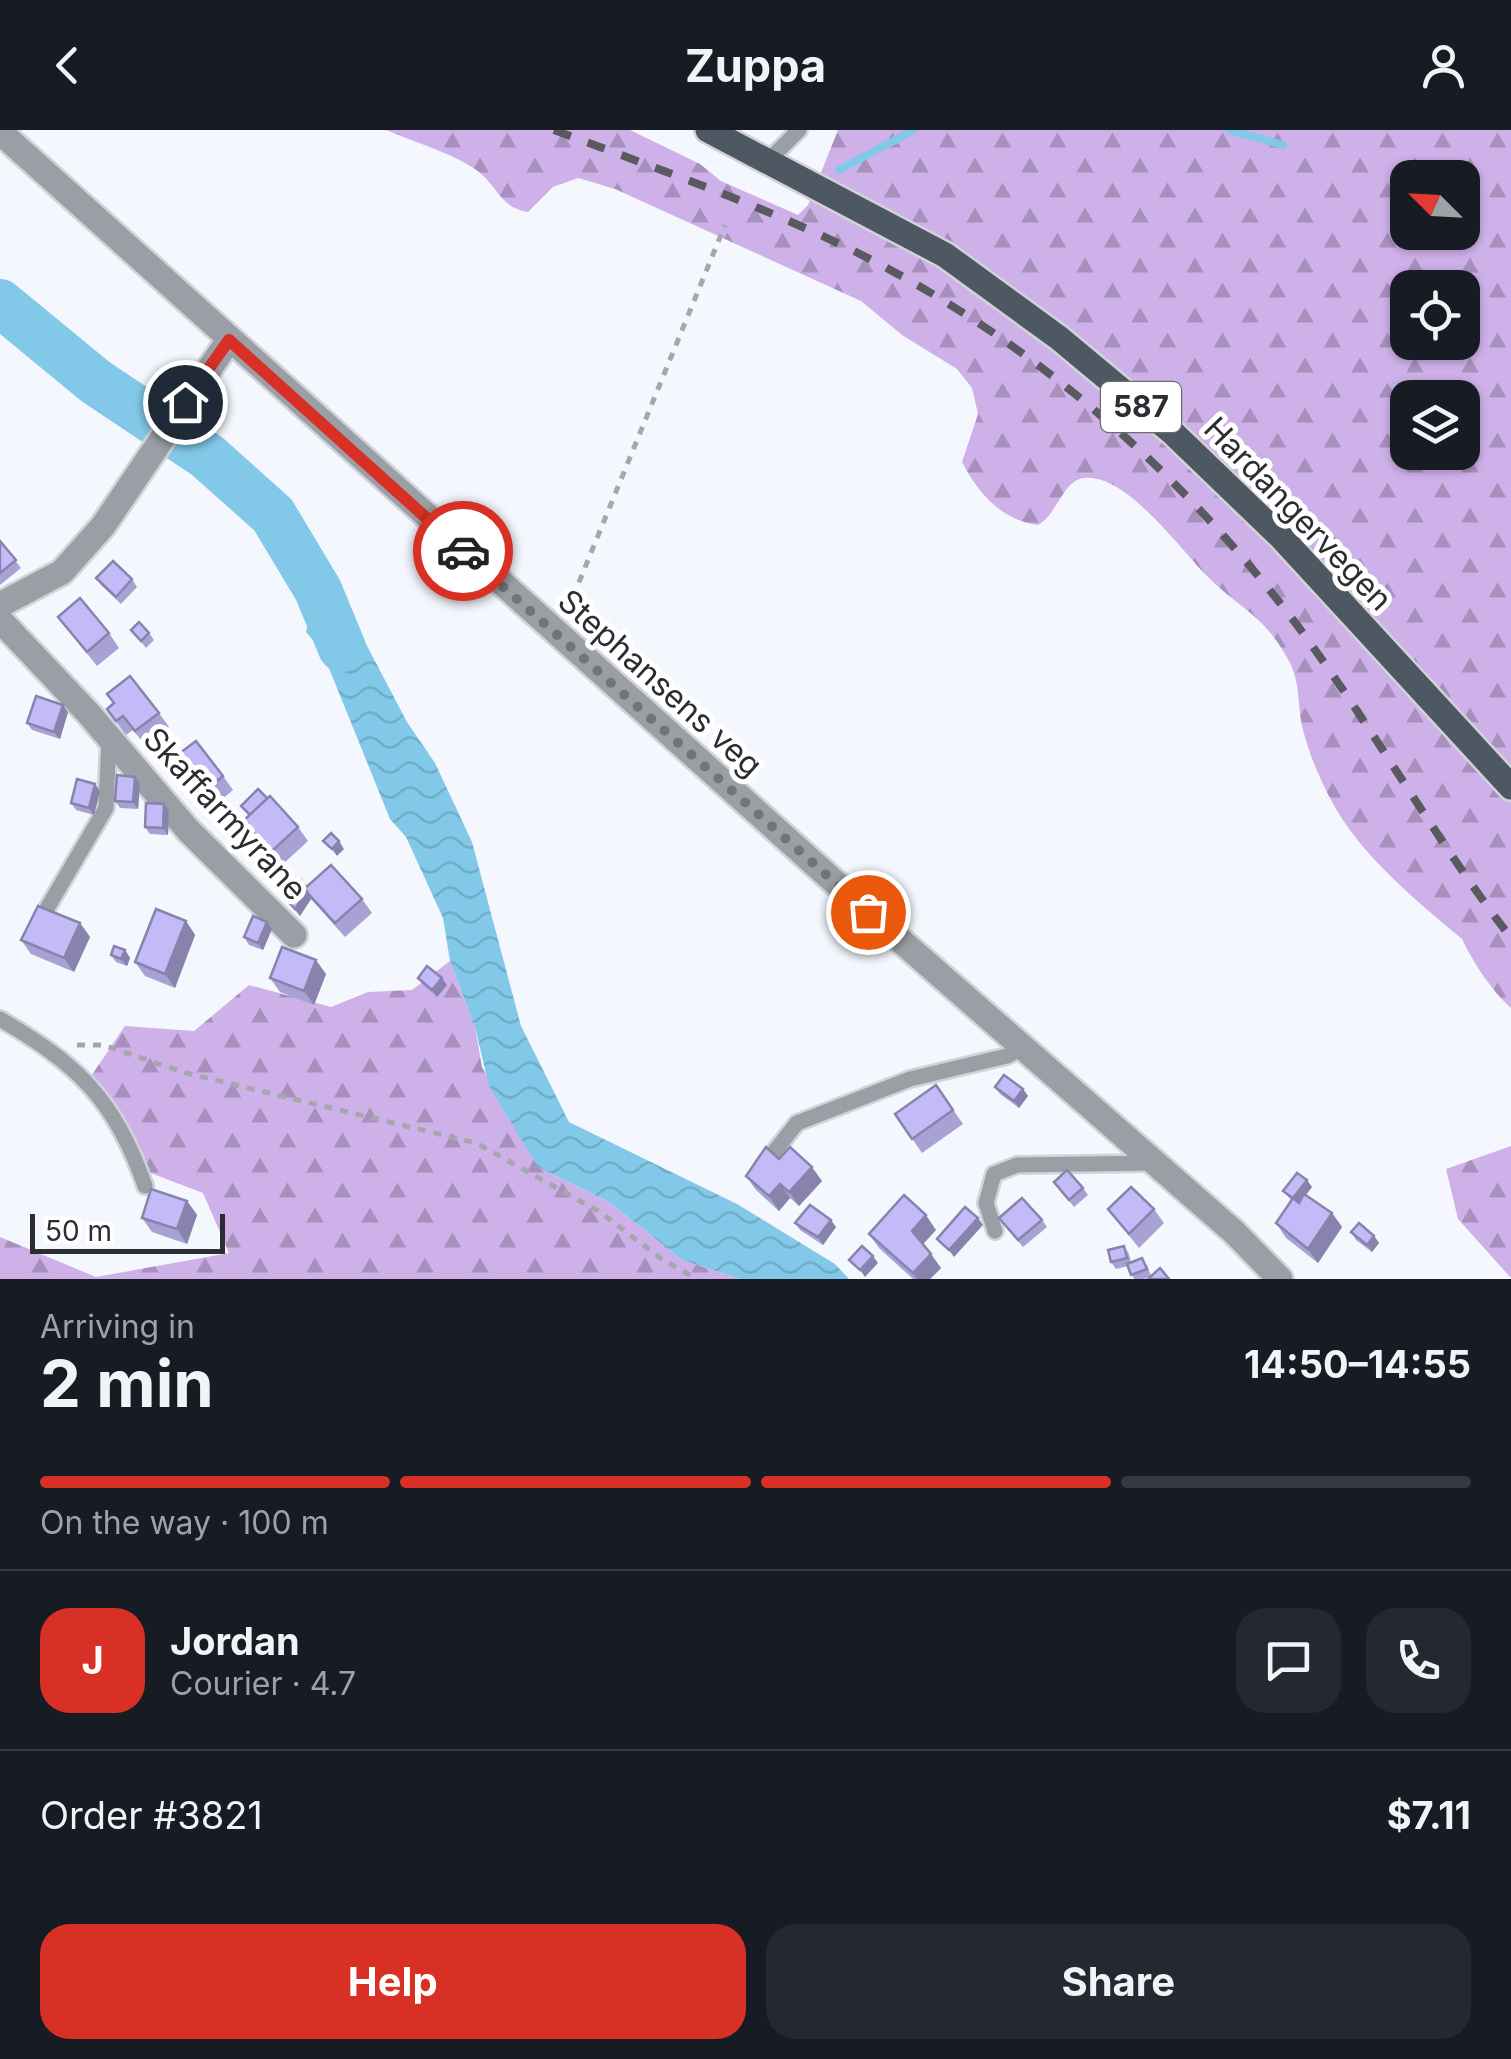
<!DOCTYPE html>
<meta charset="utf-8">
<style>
:root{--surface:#171b24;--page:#242831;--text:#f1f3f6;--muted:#9ea1a6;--line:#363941;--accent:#d93025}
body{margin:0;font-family:Inter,sans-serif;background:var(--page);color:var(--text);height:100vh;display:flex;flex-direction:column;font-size:38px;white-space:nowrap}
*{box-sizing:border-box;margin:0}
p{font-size:32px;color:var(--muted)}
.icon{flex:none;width:55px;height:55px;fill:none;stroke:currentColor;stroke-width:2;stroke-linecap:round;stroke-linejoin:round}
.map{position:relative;height:1149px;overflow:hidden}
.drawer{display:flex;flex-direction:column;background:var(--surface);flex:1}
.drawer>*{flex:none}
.needle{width:65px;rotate:294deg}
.fabs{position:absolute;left:1390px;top:30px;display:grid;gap:20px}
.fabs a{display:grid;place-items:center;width:90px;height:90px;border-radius:20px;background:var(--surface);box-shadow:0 2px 8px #0004;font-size:50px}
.scale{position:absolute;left:30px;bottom:25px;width:195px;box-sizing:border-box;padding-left:10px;border:5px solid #2b2d33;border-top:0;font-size:28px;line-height:35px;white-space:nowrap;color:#2b2d33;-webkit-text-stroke:8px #fff;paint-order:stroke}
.pin{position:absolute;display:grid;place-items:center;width:85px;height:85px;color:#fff;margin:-42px;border:5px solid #fff;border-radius:50%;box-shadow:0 2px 10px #0007}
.courier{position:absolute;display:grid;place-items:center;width:100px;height:100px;margin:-50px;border:8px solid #d93025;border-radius:50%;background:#fff;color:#222;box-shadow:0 2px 12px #0007}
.headline em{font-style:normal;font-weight:700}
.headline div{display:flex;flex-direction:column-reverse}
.headline{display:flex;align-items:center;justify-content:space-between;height:170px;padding:0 40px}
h1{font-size:65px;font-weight:700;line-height:75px}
.bar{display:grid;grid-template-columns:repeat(4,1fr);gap:15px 10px;align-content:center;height:120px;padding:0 40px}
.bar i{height:12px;border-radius:8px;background:var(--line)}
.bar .on{background:var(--accent)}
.bar p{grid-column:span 4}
.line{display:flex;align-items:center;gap:25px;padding:0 40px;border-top:2px solid var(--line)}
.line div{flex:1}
.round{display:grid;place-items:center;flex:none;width:105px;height:105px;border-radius:30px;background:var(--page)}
.primary-button{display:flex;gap:20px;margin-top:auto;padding:20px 40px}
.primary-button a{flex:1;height:115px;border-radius:30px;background:var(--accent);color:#fff;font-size:40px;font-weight:700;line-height:115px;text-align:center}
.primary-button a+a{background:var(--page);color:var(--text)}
header{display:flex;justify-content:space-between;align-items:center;height:130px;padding:0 40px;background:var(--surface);font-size:45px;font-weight:700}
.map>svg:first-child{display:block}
.forest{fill:url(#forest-firs);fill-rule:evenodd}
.water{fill:url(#water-waves)}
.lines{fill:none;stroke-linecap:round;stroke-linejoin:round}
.stream{stroke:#82c9e9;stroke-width:8}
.river{stroke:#82c9e9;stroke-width:48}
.service-casing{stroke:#d1d3d9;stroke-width:20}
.minor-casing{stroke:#d1d3d9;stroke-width:30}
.primary-casing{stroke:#d1d3d9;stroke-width:30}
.path{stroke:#a5a7ad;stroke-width:5;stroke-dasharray:8 8;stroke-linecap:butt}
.service{stroke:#9a9fa5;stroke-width:15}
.minor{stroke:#9a9fa5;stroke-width:25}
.primary{stroke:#4e5862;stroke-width:25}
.rail{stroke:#585a60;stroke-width:8;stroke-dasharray:18 18;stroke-linecap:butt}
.wall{fill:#a7a1d4}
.shaded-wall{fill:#8883ad}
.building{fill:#c2bbf7;stroke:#8883ad;stroke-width:2.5}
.done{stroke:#72747a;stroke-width:10;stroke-dasharray:0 18}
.route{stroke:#d93025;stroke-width:12}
.labels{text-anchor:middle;stroke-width:10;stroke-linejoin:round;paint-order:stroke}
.shield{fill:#fff;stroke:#6b6c70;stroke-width:2.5}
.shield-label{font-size:30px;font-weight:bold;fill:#2b2d33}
.street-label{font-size:32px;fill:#2b2d33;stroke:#fff}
</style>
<header><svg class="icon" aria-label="back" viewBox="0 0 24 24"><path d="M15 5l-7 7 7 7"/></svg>Zuppa<svg class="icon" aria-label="person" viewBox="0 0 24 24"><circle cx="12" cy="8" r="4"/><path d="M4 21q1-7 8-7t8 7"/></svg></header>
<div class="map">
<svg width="1511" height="1149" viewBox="0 0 1511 1149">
<defs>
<pattern id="forest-firs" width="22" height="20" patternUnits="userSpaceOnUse" patternTransform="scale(2.5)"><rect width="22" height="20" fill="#cfb1e9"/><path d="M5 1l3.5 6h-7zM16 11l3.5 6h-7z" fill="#a890bd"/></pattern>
<pattern id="water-waves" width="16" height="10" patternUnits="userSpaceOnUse" patternTransform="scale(2.5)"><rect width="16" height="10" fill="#82c9e9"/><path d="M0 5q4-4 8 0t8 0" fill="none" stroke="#70adc8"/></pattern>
</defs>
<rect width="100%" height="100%" fill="#f5f7fe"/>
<!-- forest -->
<g class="forest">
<path d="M386,0H630L700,34L721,51L798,85L808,75L838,0H1511V878C1491,860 1474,834 1462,809C1420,774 1368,731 1339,684C1324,659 1310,628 1303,600C1297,576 1301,556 1290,533C1265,485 1241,480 1207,446C1180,419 1126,343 1084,348C1063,350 1057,385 1038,395C1001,390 978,363 962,332L978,284L972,258L957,239L902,205L861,171L615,59L578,48L553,57L528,82C501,78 499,59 480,43C461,26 411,11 386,0ZM1408,48H1462V102H1408ZM1408,158H1462V212H1408ZM1408,268H1462V322H1408Z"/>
<path d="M450,831L475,897L482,937L538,1037L609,1072L682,1130L740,1149H0V1107L96,1147L229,1123L203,1063L127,1034L87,952L125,896L194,901L249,855L331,877L368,862L412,860Z"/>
<path d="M1511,1016V1148L1458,1089L1446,1039Z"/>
</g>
<!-- water -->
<path class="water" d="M324,457L344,472L407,592L435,633L472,712L521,896L569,992L737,1074L835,1134L849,1149H740L682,1130L609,1072L538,1037L489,956L475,897L450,831L443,788L406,707L390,689L322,521L306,502L313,466Z"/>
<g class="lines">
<!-- stream -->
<g class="stream">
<path d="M1229,0L1283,15"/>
<path d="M839,40L914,0"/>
</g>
<!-- river -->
<path class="river" d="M0,173L96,252L207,326L273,385L318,460L342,518"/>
<defs>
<g id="service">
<path d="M770,29L799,0"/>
<path d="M42,787L106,678L109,608"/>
<path d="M0,889C77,934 115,969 145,1056"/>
<path d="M763,1036L797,993L910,949L1007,926L1024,917"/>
<path d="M995,1101L986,1073L994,1044L1017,1035L1154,1033"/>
</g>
<g id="minor">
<path d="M0,2L868,782L1234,1102L1280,1149"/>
<path d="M0,475L62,442L103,396L229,210"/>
<path d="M0,490L89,584L188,700L294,805"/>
</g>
<path id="primary" d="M708,0L945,125L1059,208L1173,303L1282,408L1511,657"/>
</defs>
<!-- service casing -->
<use href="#service" class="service-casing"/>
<!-- minor casing -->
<use href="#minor" class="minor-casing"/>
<!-- primary casing -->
<use href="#primary" class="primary-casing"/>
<!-- path -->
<g class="path">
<path d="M563,480L575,462L725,95"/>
<path d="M77,915H103L186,943L476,1013L600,1082L663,1130L697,1149"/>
</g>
<!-- service -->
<use href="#service" class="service"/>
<!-- minor -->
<use href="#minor" class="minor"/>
<!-- primary -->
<use href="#primary" class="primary"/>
<!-- rail -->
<path class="rail" d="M554,0C655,38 759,74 856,122C1030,209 1180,340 1297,495C1373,597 1434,708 1511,808"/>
</g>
<!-- wall -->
<g class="wall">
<path d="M0,411L21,438L0,455Z"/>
<path d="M96,448L132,449L137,457L121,474L101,455Z"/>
<path d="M58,487L109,503L119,518L97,536Z"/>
<path d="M131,500L149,503L154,510L146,518Z"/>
<path d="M107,579L159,583L169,597L145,615L133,600L126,605Z"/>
<path d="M68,582L60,609L32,600L27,593Z"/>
<path d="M172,629L223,646L233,660L210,679L198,664L195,666Z"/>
<path d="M135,647L140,654L138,679L120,678L115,671Z"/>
<path d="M100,661L94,685L76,680L71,673Z"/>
<path d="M241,676L298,697L308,711L281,736L253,706L243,691L249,686Z"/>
<path d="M169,681L168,705L150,704L145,697Z"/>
<path d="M306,757L362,769L372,783L345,807L311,769L300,786L283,766Z"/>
<path d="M186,791L195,805L175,858L145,846L135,832Z"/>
<path d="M267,792L272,799L263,820L249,815L244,807Z"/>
<path d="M80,793L90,807L74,842L31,824L21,810Z"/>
<path d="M125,820L130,828L127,836L116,832L111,825Z"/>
<path d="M326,844L314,875L280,862L270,848Z"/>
<path d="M418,848L447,855L437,867L423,855Z"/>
<path d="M936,955L963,994L922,1023L895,984Z"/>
<path d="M995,957L1023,959L1028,966L1019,978L1000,964Z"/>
<path d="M779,1029L822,1051L799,1076L790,1068L779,1081L756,1060L746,1046Z"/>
<path d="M1054,1052L1083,1058L1088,1065L1074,1077Z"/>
<path d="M1312,1057L1306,1065L1332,1083L1342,1097L1318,1133L1286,1108L1276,1093L1291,1070L1283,1061Z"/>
<path d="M187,1071L197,1085L187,1114L152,1102L142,1088Z"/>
<path d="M1108,1079H1154L1164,1093L1139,1118Z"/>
<path d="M999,1088L1042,1090L1047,1097L1023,1117Z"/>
<path d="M795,1093L836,1097L823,1115L800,1100Z"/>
<path d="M936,1100L923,1114L941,1138L930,1149H913L879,1118L869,1104Z"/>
<path d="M1351,1102L1374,1106L1379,1113L1372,1122L1356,1110Z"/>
<path d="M1124,1116L1129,1124L1131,1132L1147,1135L1151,1146L1144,1149H1134L1128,1136L1116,1139L1111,1132Z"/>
</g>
<!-- shaded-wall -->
<g class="shaded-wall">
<path d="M63,575L68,582L60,609L54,602Z"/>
<path d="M135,647L140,654L138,679L133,672Z"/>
<path d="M95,654L100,661L94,685L89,678Z"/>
<path d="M164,674L169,681L168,705L163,698Z"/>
<path d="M339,711L344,719L337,726L332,719Z"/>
<path d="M306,762L311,769L300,786L295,779Z"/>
<path d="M186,791L195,805L175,858L165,844Z"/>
<path d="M267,792L272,799L263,820L258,813Z"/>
<path d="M80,793L90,807L74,842L64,828Z"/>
<path d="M125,820L130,828L127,836L121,829Z"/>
<path d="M316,830L326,844L314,875L304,861Z"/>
<path d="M442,848L447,855L437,867L432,860Z"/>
<path d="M1023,959L1028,966L1019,978L1014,971Z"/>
<path d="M812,1037L822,1051L799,1076L789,1062Z"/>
<path d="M1307,1050L1312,1057L1298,1075L1293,1068Z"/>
<path d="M780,1054L790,1068L779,1081L769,1066Z"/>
<path d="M187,1071L197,1085L187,1114L177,1099Z"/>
<path d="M1332,1083L1342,1097L1318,1133L1308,1119Z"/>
<path d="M926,1085L936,1100L922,1115L912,1101Z"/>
<path d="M978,1088L983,1095L954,1127L949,1120Z"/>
<path d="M831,1090L836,1097L823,1115L818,1107Z"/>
<path d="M1374,1106L1379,1113L1372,1122L1367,1115Z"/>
<path d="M931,1124L941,1138L930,1149H917L913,1143Z"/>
<path d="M873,1126L878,1133L865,1147L860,1140Z"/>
</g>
<!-- building -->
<g class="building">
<path d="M0,411L16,430L0,443Z"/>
<path d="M113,431L132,449L116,467L96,448Z"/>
<path d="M80,468L109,503L87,522L58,487Z"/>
<path d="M139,492L149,503L141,511L131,500Z"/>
<path d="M130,546L159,583L135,601L123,586L116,591L107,579L114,573L107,564Z"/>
<path d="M36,566L63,575L54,602L27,593Z"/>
<path d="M196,611L223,646L200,665L188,650L185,652L172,629Z"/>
<path d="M117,645L135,647L133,672L115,671Z"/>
<path d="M77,649L95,654L89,678L71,673Z"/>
<path d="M258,659L268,669L250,685L241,676Z"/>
<path d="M270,666L298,697L271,722L243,691Z"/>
<path d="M146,673L164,674L163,698L145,697Z"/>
<path d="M331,703L339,711L332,719L323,711Z"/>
<path d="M331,735L362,769L335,793L304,759Z"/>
<path d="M301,750L306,757L304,759L307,761L295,779L283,766Z"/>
<path d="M38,776L80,793L64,828L21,810Z"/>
<path d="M156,779L186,791L165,844L135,832Z"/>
<path d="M253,786L267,792L258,813L244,807Z"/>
<path d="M114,816L125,820L121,829L111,825Z"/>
<path d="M282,817L316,830L304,861L270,848Z"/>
<path d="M427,836L442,848L432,860L418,848Z"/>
<path d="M1004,945L1023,959L1014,971L995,957Z"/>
<path d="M936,955L953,980L912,1009L895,984Z"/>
<path d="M766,1017L779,1029L790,1017L812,1037L789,1062L780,1054L769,1066L746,1046Z"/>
<path d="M1067,1040L1083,1058L1069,1070L1054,1052Z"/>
<path d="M1297,1043L1307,1050L1293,1068L1283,1061Z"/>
<path d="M1131,1057L1154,1079L1129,1104L1108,1079Z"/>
<path d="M151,1059L187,1071L177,1099L142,1088Z"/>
<path d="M1304,1064L1332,1083L1308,1119L1276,1093L1293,1068L1299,1073Z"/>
<path d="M904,1065L926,1085L912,1101L931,1124L913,1143L869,1104Z"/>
<path d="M1022,1068L1042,1090L1018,1110L999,1088Z"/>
<path d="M810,1075L831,1090L818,1107L795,1093Z"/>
<path d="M965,1077L978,1088L949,1120L937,1109Z"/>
<path d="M1359,1093L1374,1106L1367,1115L1351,1102Z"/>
<path d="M862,1116L873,1126L860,1140L849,1130Z"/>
<path d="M1124,1116L1127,1128L1111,1132L1108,1120Z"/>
<path d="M1142,1128L1147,1139L1131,1145L1127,1134Z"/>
<path d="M1160,1138L1169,1149H1148Z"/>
</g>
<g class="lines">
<!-- done -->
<path class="done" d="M463,421L868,782"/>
<!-- route -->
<path class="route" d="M185,272L229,210L463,421"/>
</g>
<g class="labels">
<!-- shield labels -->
<rect class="shield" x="1101" y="252" width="80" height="50" rx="8"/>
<g class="shield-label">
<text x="1141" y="287">587</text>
</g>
<!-- street labels -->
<g class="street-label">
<text transform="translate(1298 384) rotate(46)" y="11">Hardangervegen</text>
<text transform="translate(660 553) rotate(42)" y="11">Stephansens veg</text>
<text transform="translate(225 684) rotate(47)" y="11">Skaffarmyrane</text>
</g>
</g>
</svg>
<div class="fabs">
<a><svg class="needle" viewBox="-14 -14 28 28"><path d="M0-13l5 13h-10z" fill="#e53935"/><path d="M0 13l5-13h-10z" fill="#9ea1a6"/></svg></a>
<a><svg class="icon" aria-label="locate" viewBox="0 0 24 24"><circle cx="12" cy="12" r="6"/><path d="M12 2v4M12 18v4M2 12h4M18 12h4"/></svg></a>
<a><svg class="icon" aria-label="layers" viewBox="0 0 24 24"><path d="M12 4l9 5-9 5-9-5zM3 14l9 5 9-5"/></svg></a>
</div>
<div class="scale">50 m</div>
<div class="pin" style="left:868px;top:782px;background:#ea580c"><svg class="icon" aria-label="bag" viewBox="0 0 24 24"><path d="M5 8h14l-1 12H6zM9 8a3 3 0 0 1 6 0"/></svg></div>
<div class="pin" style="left:185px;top:272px;background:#1f2937"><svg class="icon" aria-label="home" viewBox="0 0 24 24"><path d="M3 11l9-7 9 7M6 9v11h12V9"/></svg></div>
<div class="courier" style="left:463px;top:421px"><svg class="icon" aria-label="car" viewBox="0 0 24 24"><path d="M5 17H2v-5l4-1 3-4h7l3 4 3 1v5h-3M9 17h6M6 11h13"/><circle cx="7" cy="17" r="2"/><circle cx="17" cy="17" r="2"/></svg></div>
</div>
<section class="drawer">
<div class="headline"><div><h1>2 min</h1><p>Arriving in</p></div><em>14:50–14:55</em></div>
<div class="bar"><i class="on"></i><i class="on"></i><i class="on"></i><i></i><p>On the way · 100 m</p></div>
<div class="line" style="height:180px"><b class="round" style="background:var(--accent);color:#fff">J</b><div><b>Jordan</b><p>Courier · 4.7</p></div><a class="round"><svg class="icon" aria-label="chat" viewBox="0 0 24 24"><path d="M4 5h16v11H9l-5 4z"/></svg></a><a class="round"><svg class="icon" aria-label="phone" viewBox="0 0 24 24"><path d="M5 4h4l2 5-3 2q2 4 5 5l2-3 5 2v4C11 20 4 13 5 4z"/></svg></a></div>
<div class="line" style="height:130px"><div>Order #3821</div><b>$7.11</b></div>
<div class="primary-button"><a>Help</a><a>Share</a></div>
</section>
